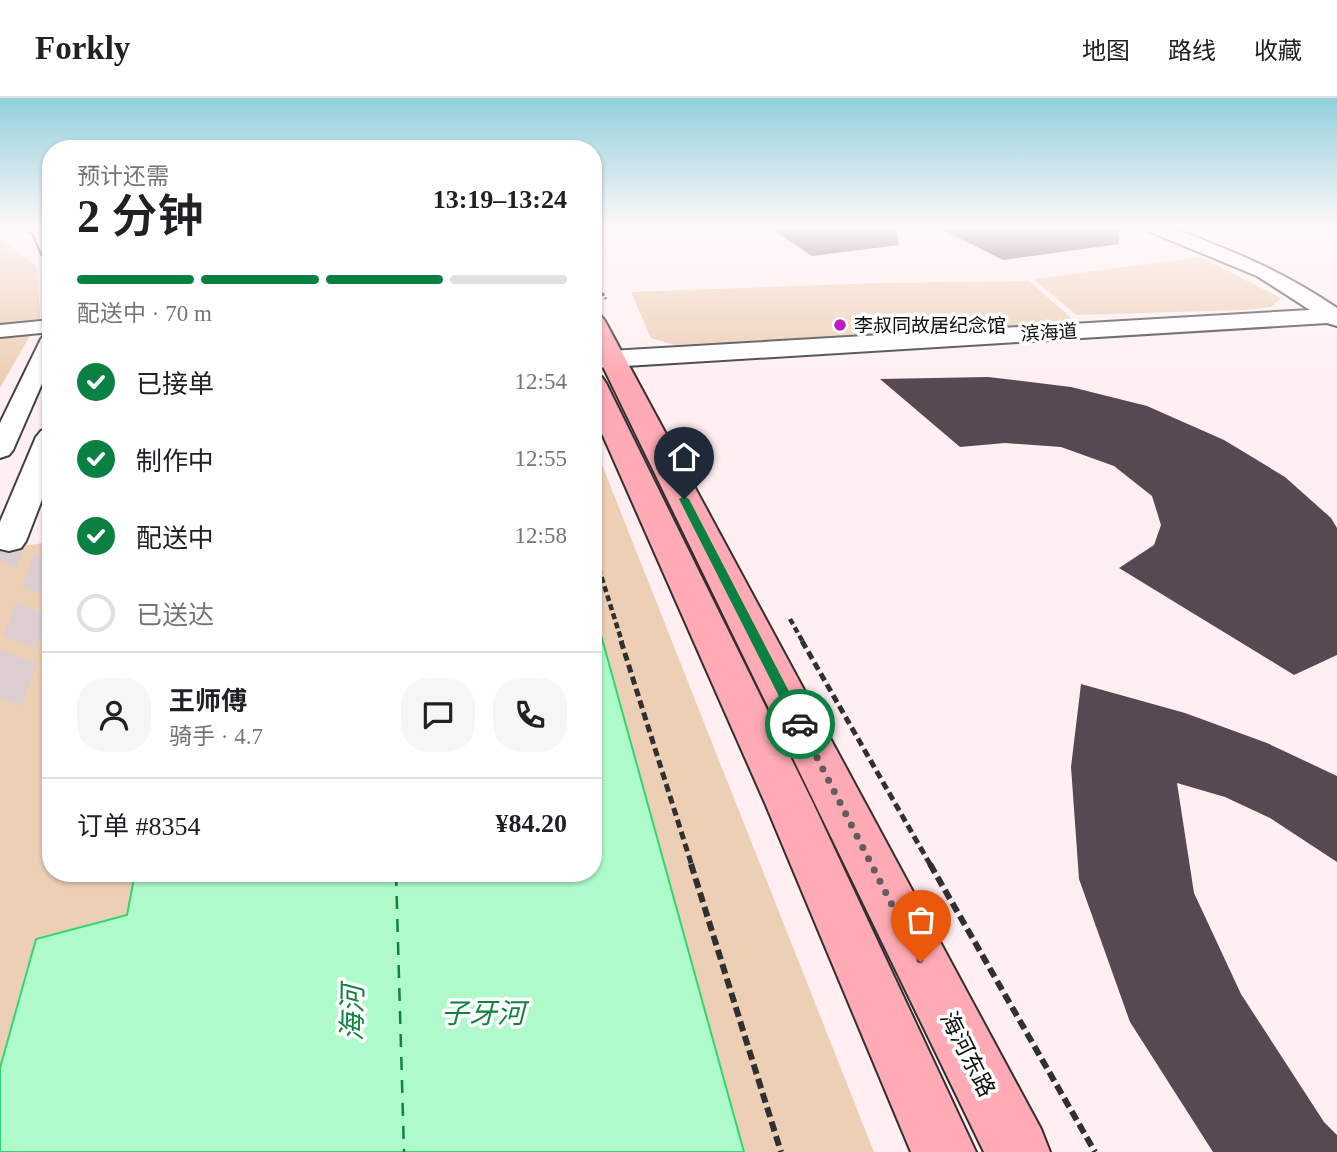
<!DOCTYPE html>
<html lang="zh">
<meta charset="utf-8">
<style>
:root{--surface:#fff;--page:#f6f6f6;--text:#202124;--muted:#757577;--line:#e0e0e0;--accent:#0b8043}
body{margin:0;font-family:"Times New Roman","Noto Sans SC",serif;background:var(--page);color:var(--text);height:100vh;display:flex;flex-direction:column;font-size:26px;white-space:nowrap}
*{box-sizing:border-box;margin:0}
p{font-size:23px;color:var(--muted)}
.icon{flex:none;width:38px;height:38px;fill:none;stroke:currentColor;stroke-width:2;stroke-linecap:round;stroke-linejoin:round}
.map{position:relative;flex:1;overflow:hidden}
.drawer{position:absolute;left:42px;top:42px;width:560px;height:742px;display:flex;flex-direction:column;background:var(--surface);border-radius:28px;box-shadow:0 2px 5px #0004}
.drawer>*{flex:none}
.pin{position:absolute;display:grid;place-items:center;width:60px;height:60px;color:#fff;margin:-72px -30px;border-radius:50% 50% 50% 0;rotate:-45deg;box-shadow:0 0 7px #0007}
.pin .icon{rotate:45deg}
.courier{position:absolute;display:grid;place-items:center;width:70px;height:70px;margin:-35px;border:5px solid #0b8043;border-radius:50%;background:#fff;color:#222;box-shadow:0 2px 9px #0007}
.head em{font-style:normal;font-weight:600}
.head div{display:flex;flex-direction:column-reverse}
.head{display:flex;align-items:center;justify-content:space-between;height:119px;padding:0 35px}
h1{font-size:46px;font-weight:600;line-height:52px}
.bar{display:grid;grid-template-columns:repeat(4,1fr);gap:10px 7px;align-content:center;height:84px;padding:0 35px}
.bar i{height:9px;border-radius:5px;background:var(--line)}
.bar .active{background:var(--accent)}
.bar p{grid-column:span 4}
.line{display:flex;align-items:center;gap:18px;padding:0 35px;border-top:2px solid var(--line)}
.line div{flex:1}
.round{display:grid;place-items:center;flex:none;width:74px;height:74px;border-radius:28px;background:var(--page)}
ol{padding:0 35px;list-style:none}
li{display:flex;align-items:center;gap:21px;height:77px}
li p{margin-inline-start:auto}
li .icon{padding:7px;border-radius:50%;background:var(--accent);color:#fff;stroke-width:4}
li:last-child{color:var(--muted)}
li i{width:38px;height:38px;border:4px solid var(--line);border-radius:50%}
header{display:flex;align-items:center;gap:42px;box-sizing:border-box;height:98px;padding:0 35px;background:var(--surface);border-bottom:2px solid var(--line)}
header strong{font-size:33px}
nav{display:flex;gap:38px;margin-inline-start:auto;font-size:24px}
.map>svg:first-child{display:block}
.green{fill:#edcfb5}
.water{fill:#affacb;stroke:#31d771;stroke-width:2}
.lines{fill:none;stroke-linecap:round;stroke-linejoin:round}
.ferry{stroke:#0f8340;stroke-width:2.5;stroke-dasharray:13 10;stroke-linecap:butt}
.building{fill:#574952}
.tertiary-tunnel-far1{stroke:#dbcdd0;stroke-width:35;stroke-dasharray:35 18;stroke-linecap:butt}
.tertiary-tunnel{stroke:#dbcdd0;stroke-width:45;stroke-dasharray:45 22;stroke-linecap:butt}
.minor-casing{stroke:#414141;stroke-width:4}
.tertiary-casing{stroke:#414141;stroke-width:4}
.secondary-casing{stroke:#303030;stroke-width:4}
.path-far3{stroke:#303030;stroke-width:2.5;stroke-dasharray:3.5 2;stroke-linecap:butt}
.path-far2{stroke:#303030;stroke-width:4.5;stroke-dasharray:6 3.5;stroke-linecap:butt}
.path-far1{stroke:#303030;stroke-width:5;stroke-dasharray:8 4.5;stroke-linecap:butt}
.path{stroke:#303030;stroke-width:6;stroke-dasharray:10 5;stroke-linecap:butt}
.minor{fill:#fff;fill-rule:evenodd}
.tertiary{fill:#fff;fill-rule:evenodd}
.secondary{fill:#ffaab4;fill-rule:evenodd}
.route{fill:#0b8043}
.done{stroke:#625d5e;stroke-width:7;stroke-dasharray:0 12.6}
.poi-dot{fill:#be1bc8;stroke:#fff;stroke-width:2.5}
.labels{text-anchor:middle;stroke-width:7;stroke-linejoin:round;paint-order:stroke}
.far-poi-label{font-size:19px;fill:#0e0e0e;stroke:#fff;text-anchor:start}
.far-street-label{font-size:19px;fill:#0e0e0e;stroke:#fff}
.street-label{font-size:23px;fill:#0e0e0e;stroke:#fff}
.near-water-label{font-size:28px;font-style:italic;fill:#0f8340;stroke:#fff}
</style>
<header>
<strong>Forkly</strong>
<nav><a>地图</a><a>路线</a><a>收藏</a></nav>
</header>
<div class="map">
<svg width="1337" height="1054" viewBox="0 0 1337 1054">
<rect width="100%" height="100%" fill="#ffeff2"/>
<!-- green -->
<g class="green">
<path d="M0,140L37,168L40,220L0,290Z"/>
<path d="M1200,159L1281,200L1271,209L1245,212L1076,217L1034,181Z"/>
<path d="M1029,183L1077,225L675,247L651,240L631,194L881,185Z"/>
<path d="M593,344L874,1054H0V451L51,444V775H593Z"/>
</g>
<!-- water -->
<path class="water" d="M593,508L744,1054H0V970L36,841L127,817L135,775H593Z"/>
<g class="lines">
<!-- ferry -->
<path class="ferry" d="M396,775L404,1054"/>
</g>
<!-- building -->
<g class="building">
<path d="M768,129H897L899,147L812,158Z"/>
<path d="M937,129H1118L1119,146L1003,162Z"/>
<path d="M988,279L1071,289L1147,308L1224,342L1285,379L1331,420L1337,430V557L1294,577L1119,470L1154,447L1161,427L1152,398L1114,368L1061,349L1005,345L960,349L880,281Z"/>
<path d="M1081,586L1185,615L1267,645L1337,678V764L1270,720L1225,699L1177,685L1194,795L1241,896L1324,1024L1337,1037V1054H1213L1130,924L1079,781L1071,669Z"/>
</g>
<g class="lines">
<!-- tertiary-tunnel-far1 -->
<g class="tertiary-tunnel-far1">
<path d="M0,463L9,443"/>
<path d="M20,544L51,461"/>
</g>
<!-- tertiary-tunnel -->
<path class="tertiary-tunnel" d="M0,600L21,543"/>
<defs>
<g id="minor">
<path d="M42,129L46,130L51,138V161L42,156L32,133L34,130Z"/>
<path d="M51,222V234L0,239V227Z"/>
<path d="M51,235V265L13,352L9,357L0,360V325L41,241L44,237Z"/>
</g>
<g id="tertiary">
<path d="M25,129L51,130V143L27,133Z"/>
<path d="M1146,129C1172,127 1193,138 1218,148C1261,165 1299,184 1337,210V228L1327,225L593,270V254L1310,212L1257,178L1148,133Z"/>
<path d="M51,330V378L26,443L21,450L9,453L0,451V424L36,339L41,333Z"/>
</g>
<g id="secondary">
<path d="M593,216L601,218L605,223L1041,1031L1050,1054H984L593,248Z"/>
<path d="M593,277L602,279L606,285L813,705L976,1054H911L765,705L593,315Z"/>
</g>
</defs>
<!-- minor casing -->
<use href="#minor" class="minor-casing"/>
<!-- tertiary casing -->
<use href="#tertiary" class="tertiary-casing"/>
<!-- secondary casing -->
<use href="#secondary" class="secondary-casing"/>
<!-- path-far3 -->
<path class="path-far3" d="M593,181L606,201"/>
<!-- path-far2 -->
<g class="path-far2">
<path d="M593,452L622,544"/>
<path d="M790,521L803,544"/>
</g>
<!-- path-far1 -->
<g class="path-far1">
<path d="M621,543L692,768"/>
<path d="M802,543L931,768"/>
</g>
<!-- path -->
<g class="path">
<path d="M691,766L781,1054"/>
<path d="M930,766L1095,1054"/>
</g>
<!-- minor -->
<use href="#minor" class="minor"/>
<!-- tertiary -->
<use href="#tertiary" class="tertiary"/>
<!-- secondary -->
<use href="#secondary" class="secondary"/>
</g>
<!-- sky -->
<linearGradient id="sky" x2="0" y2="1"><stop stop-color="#91d0dc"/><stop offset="0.47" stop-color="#fff8f9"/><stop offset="1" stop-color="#fff8f9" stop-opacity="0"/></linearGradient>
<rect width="1337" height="276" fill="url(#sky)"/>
<!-- route -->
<path class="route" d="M684,398L689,401L806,626L804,629L800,630L793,626L679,401Z"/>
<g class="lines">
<!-- done -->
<path class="done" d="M800,626L921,864"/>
</g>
<!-- markers -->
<circle class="poi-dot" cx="840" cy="227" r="7"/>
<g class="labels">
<!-- far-poi labels -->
<g class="far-poi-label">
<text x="854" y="234">李叔同故居纪念馆</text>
</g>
<!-- far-street labels -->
<g class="far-street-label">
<text transform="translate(1049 234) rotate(-3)" y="7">滨海道</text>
</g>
<!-- street labels -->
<g class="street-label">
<text transform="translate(968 956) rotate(63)" y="8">海河东路</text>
</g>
<!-- near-water labels -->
<g class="near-water-label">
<text transform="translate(352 915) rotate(-89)" y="10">海河</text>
<text x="483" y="925">子牙河</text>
</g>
</g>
</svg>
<div class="pin" style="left:921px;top:864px;background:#ea580c"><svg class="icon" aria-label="bag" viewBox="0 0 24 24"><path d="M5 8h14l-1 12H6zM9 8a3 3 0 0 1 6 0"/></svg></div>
<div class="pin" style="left:684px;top:401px;background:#1f2937"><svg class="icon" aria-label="home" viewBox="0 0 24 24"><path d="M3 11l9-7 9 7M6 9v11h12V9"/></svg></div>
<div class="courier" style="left:800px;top:626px"><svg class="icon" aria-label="car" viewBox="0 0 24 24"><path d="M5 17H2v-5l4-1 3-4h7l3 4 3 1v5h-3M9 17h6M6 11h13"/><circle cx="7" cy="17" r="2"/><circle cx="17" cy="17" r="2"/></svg></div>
<section class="drawer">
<div class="head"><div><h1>2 分钟</h1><p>预计还需</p></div><em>13:19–13:24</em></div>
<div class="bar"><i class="active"></i><i class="active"></i><i class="active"></i><i></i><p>配送中 · 70 m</p></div>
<ol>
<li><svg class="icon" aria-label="check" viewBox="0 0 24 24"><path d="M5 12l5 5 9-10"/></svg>已接单<p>12:54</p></li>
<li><svg class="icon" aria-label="check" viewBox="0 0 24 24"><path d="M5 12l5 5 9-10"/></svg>制作中<p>12:55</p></li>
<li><svg class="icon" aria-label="check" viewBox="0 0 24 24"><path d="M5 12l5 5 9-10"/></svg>配送中<p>12:58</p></li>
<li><i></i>已送达</li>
</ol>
<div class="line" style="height:126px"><a class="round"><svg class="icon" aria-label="person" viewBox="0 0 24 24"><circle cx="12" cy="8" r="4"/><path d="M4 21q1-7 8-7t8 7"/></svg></a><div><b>王师傅</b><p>骑手 · 4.7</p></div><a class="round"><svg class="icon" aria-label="chat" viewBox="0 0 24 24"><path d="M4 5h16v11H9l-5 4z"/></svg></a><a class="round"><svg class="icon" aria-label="phone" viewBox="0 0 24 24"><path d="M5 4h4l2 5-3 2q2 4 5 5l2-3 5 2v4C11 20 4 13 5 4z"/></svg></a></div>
<div class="line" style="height:91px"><div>订单 #8354</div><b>¥84.20</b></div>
</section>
</div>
